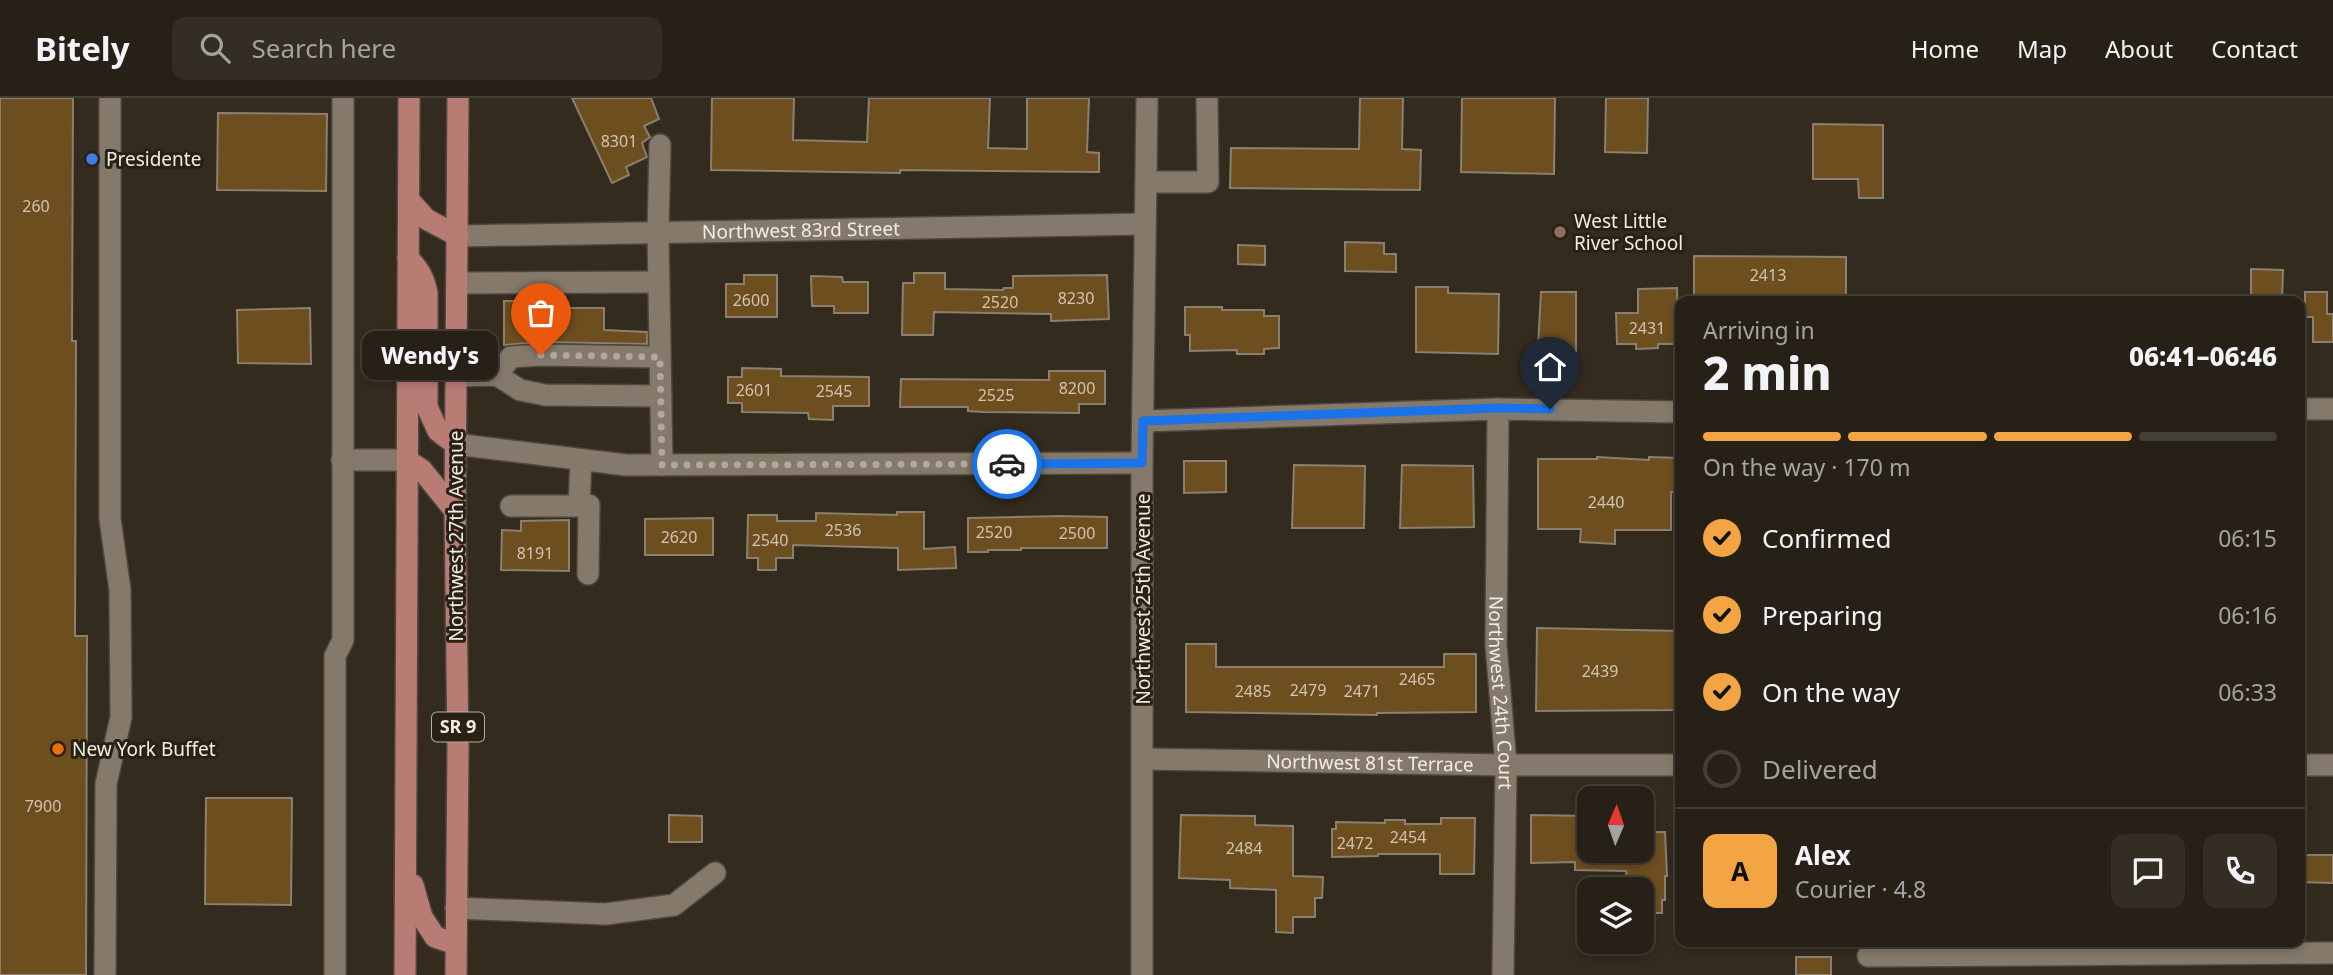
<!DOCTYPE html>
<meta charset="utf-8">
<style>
:root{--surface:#272017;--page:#332d24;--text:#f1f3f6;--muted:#a4a3a1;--line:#433e36;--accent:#f3a443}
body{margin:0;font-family:"Noto Sans",sans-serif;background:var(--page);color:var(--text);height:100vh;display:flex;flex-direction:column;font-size:26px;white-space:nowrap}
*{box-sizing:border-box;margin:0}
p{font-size:23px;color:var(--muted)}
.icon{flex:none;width:38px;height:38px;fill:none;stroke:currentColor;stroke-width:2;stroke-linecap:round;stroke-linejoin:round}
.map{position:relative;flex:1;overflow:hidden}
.sheet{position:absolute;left:1675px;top:198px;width:630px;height:651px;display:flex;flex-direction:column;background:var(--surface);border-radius:14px;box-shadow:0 4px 10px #0003,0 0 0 2px var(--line)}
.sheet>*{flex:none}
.needle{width:46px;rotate:2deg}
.tools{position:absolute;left:1577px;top:688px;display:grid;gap:14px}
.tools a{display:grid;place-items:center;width:77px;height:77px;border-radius:14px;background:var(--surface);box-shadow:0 4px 10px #0003,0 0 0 2px var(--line);font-size:35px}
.pin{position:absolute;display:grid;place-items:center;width:60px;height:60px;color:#fff;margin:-72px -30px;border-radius:50% 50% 50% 0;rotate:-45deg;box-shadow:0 0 7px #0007}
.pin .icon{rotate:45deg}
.courier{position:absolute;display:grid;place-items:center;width:70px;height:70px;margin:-35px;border:5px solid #1a73e8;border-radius:50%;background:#fff;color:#222;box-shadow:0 2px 9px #0007}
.bubble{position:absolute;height:49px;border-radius:14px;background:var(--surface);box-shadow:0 4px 10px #0003,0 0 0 2px var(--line);font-size:23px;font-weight:800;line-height:49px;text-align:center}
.summary em{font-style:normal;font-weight:800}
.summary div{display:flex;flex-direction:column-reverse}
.summary{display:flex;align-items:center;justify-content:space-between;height:119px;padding:0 28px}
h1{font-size:46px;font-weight:800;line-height:52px}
.bar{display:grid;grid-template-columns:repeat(4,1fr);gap:10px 7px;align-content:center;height:84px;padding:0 28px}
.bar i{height:9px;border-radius:5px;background:var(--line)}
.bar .current{background:var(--accent)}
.bar p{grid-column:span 4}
.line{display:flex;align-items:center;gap:18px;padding:0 28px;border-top:2px solid var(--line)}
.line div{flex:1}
.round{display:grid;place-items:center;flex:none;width:74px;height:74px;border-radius:14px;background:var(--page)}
ol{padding:0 28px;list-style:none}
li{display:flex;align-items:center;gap:21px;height:77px}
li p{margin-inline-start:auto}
li .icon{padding:7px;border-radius:50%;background:var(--accent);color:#111;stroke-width:4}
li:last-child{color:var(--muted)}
li i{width:38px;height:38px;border:4px solid var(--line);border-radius:50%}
header{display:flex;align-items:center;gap:42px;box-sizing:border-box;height:98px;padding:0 35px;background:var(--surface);border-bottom:2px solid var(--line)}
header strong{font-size:33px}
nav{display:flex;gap:38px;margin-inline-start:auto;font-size:24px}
.search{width:490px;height:63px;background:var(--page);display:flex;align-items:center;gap:18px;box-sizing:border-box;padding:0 24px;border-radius:14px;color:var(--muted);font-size:26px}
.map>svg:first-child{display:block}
.building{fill:#6d4e1e;stroke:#8a7f70;stroke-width:2}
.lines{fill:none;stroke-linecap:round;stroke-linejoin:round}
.minor-casing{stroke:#4f473d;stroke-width:24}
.major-casing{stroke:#4f473d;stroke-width:24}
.minor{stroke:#84796a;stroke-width:21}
.major{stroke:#b87c75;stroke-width:21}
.done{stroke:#b0a89f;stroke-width:7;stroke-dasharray:0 12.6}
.route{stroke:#1a73e8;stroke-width:9}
.shop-dot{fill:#3f7fe0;stroke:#2a2115;stroke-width:2.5}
.education-dot{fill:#8d6e63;stroke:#2a2115;stroke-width:2.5}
.food-dot{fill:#e8710a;stroke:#2a2115;stroke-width:2.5}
.labels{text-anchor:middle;stroke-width:6;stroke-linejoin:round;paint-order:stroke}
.number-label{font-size:16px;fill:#d1c4b2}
.shield{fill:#2a2115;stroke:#b6afa6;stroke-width:2}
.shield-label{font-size:18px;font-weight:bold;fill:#f2ece4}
.poi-label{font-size:19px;fill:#f2ece4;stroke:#2a2115;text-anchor:start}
.street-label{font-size:19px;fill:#f2ece4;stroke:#2a2115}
</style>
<header>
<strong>Bitely</strong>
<div class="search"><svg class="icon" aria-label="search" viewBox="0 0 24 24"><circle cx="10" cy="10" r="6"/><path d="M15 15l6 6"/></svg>Search here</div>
<nav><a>Home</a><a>Map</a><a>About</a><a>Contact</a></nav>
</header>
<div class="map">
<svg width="2333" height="877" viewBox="0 0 2333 877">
<rect width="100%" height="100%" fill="#342b1f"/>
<!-- building -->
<g class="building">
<path d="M0,0H73L72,243H76L75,538H87L86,877H0Z"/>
<path d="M572,0H651L659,21L644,28L650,39L642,45L647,59L626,69L629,77L612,85Z"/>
<path d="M712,0H794L793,42L867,44L869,0H990L988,50L1027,51V0H1089L1087,54L1099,55V74L900,72V75L711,72Z"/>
<path d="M1360,0H1403L1402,51L1421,52L1420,92L1230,90L1231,50L1359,51Z"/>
<path d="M1462,0H1555L1554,76L1461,74Z"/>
<path d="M1606,0H1648L1647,55L1605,54Z"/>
<path d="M218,15L327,16L326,93L217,92Z"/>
<path d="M1813,26L1883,27V100H1859L1858,81H1813Z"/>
<path d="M1345,144L1384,145V156H1396V174L1345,173Z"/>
<path d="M1238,147L1265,148V167L1238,166Z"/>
<path d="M1694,158L1846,159V203H1815V197H1776V203H1694Z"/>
<path d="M2251,171L2283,172L2282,203H2251Z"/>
<path d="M914,175H945V191L1003,192L1004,190H1013V178L1107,177L1109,221L1051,223V216L934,214L933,237H902L903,185H914Z"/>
<path d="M744,177H777V219H726V186H744Z"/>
<path d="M811,178L842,179L843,184H868V215H834V208H812Z"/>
<path d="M1416,189H1448V195L1499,196L1498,256L1416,254Z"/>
<path d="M1677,190L1678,246H1658V250L1636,251V246H1617L1616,215H1638V191Z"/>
<path d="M1541,194H1576V253H1558V249H1538Z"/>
<path d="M2305,194H2327V216H2333V244H2313V219H2305Z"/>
<path d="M504,203H558V210H604V232L647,234V246L541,244L504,247Z"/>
<path d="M1185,209H1222V212H1264V218H1279V250L1264,251V256H1237V252L1190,253V237H1185Z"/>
<path d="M310,210L311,266L238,265L237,212Z"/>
<path d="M742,270L781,271V278L869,279V308H833V322L809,321L808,315L742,314V305H728V279H742Z"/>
<path d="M1049,273H1105V306H1079V315L983,314L968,313V309H900L901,281L1049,282Z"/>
<path d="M1597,359L1649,362V359L1680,360V394H1671V432H1615V446L1580,444L1581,431H1538V361H1597Z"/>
<path d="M1184,363H1226V394L1184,395Z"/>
<path d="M1294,367L1365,368L1364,430H1292Z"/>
<path d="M1402,367L1473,368L1474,429L1400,430Z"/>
<path d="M897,414H924V451L955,449L956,470L898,472V450L793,447V460H776V472H758V460H747L748,417H777V423H816V415L897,417Z"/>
<path d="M1059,418L1107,419V450H1021V452H988V454H968V420Z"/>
<path d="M713,420V457H645V421Z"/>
<path d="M569,422V473L501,472L502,432L521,433V423Z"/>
<path d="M1537,530L1680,533V612L1536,613Z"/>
<path d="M1186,546H1216V569H1444V556H1476V614L1377,615V617L1186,614Z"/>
<path d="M206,700H292L291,807L205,806Z"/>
<path d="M669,717L702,718V744H669Z"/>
<path d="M1181,717L1255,718V727L1293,728V778L1323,779L1322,800H1315V819H1293V835L1276,834V792L1230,790V782L1179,780Z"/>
<path d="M1531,717L1589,718V752H1642V734H1665L1667,778H1665V802H1662V815H1642V791H1628L1626,773L1575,772V764L1531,765Z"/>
<path d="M1441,720H1475L1474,776H1440V756H1378V758L1332,759V731H1336V724L1385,725V722H1405V726H1441Z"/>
<path d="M2300,757H2333V785L2300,784Z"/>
<rect x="1796" y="859" width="35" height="18"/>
</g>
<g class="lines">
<defs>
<g id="minor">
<path d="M660,47L658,134L662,367"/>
<path d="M1146,84H1208L1207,0"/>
<path id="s1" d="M458,138L1145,126"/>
<path d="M458,185L659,184"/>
<path d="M497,277L511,259L541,257L660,259"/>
<path d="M457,278L497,277L520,292L545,297L661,298"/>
<path id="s2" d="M1498,311L1496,547L1506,667L1503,877"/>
<path d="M2300,311H2333"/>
<path d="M1143,323L1498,311L1680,314"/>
<path d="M455,346L626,367L1142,365"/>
<path d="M342,362H407"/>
<path d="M581,362L579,408L589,407L588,476"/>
<path d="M511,408H579"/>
<path id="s3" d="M1144,661L1506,667H1680"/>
<path d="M2300,667H2333"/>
<path d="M456,810L606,816L674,807L715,775"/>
<path d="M1868,858L2333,855"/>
<path d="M105,877L106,686L121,619L120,492L110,421V0"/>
<path d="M335,877V558L343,542V0"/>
<path d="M1142,877V365L1147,0"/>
</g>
<g id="major">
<path d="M409,102L426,121L458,138"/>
<path d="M408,160C419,171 424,180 427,195V309L438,333L455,346"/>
<path d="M407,362L422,372L455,413"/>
<path d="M413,787L422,819L435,839L456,846"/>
<path d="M405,877L409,0"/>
<path d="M456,877L458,651L455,413L458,0"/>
</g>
</defs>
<!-- minor casing -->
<use href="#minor" class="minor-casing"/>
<!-- major casing -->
<use href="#major" class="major-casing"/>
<!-- minor -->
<use href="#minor" class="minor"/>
<!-- major -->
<use href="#major" class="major"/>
</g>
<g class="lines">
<!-- done -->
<path class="done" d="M541,257L660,259L662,367L1007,366"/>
<!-- route -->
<path class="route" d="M1007,366L1142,365L1143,323L1498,310L1550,311"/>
</g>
<!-- markers -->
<circle class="shop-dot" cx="92" cy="61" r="7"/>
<circle class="education-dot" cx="1560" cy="134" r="7"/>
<circle class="food-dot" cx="58" cy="651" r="7"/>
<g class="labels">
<!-- number labels -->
<g class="number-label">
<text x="619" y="49">8301</text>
<text x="36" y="114">260</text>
<text x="1768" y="183">2413</text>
<text x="1076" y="206">8230</text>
<text x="751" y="208">2600</text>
<text x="1000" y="210">2520</text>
<text x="1647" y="236">2431</text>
<text x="1077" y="296">8200</text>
<text x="754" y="298">2601</text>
<text x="834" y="299">2545</text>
<text x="996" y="303">2525</text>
<text x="1606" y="410">2440</text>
<text x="843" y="438">2536</text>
<text x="994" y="440">2520</text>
<text x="1077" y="441">2500</text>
<text x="679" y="445">2620</text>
<text x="770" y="448">2540</text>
<text x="535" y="461">8191</text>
<text x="1600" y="579">2439</text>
<text x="1417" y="587">2465</text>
<text x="1308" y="598">2479</text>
<text x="1253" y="599">2485</text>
<text x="1362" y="599">2471</text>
<text x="43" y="714">7900</text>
<text x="1408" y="745">2454</text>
<text x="1355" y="751">2472</text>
<text x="1244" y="756">2484</text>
</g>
<!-- shield labels -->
<rect class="shield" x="432" y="614.5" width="52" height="29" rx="5"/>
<g class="shield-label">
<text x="458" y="635">SR 9</text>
</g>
<!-- poi labels -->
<g class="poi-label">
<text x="106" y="68">Presidente</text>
<text x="1574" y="130">West Little<tspan x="1574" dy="22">River School</tspan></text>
<text x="72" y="658">New York Buffet</text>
</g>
<!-- street labels -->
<g class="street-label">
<text dy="7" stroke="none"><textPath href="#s1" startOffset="343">Northwest 83rd Street</textPath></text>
<text transform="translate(456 438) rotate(-90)" y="7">Northwest 27th Avenue</text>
<text transform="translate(1143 501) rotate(-90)" y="7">Northwest 25th Avenue</text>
<text dy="7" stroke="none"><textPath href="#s2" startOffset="284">Northwest 24th Court</textPath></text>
<text dy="7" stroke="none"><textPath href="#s3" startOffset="226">Northwest 81st Terrace</textPath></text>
</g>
</g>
</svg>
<div class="tools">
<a><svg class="needle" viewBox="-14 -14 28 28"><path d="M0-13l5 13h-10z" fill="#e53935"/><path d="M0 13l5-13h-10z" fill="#a4a3a1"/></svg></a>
<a><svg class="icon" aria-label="layers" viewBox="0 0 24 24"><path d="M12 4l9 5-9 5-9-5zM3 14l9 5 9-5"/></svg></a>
</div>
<div class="pin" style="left:541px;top:257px;background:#ea580c"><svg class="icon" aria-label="bag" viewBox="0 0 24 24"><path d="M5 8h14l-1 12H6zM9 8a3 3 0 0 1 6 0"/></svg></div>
<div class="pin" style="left:1550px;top:311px;background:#1f2937"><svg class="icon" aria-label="home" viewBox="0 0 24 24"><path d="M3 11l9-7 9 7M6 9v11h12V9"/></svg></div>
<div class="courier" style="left:1007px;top:366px"><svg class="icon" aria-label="car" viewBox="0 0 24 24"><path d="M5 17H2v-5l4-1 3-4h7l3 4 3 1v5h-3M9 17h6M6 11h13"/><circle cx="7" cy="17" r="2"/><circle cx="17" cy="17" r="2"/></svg></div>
<div class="bubble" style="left:362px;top:233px;width:136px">Wendy's</div>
<section class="sheet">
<div class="summary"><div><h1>2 min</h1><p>Arriving in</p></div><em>06:41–06:46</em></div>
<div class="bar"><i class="current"></i><i class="current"></i><i class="current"></i><i></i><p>On the way · 170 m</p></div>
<ol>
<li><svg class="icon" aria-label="check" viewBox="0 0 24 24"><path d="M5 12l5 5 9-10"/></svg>Confirmed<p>06:15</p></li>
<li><svg class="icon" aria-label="check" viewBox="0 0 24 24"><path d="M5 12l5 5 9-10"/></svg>Preparing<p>06:16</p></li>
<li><svg class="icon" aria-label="check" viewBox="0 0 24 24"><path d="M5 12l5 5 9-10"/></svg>On the way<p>06:33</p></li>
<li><i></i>Delivered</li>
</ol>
<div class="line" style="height:126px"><b class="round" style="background:var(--accent);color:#111">A</b><div><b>Alex</b><p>Courier · 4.8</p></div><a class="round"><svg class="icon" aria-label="chat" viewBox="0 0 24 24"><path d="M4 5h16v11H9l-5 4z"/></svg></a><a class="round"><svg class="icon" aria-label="phone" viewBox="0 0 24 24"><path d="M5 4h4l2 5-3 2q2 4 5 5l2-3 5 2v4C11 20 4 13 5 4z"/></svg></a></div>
</section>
</div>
